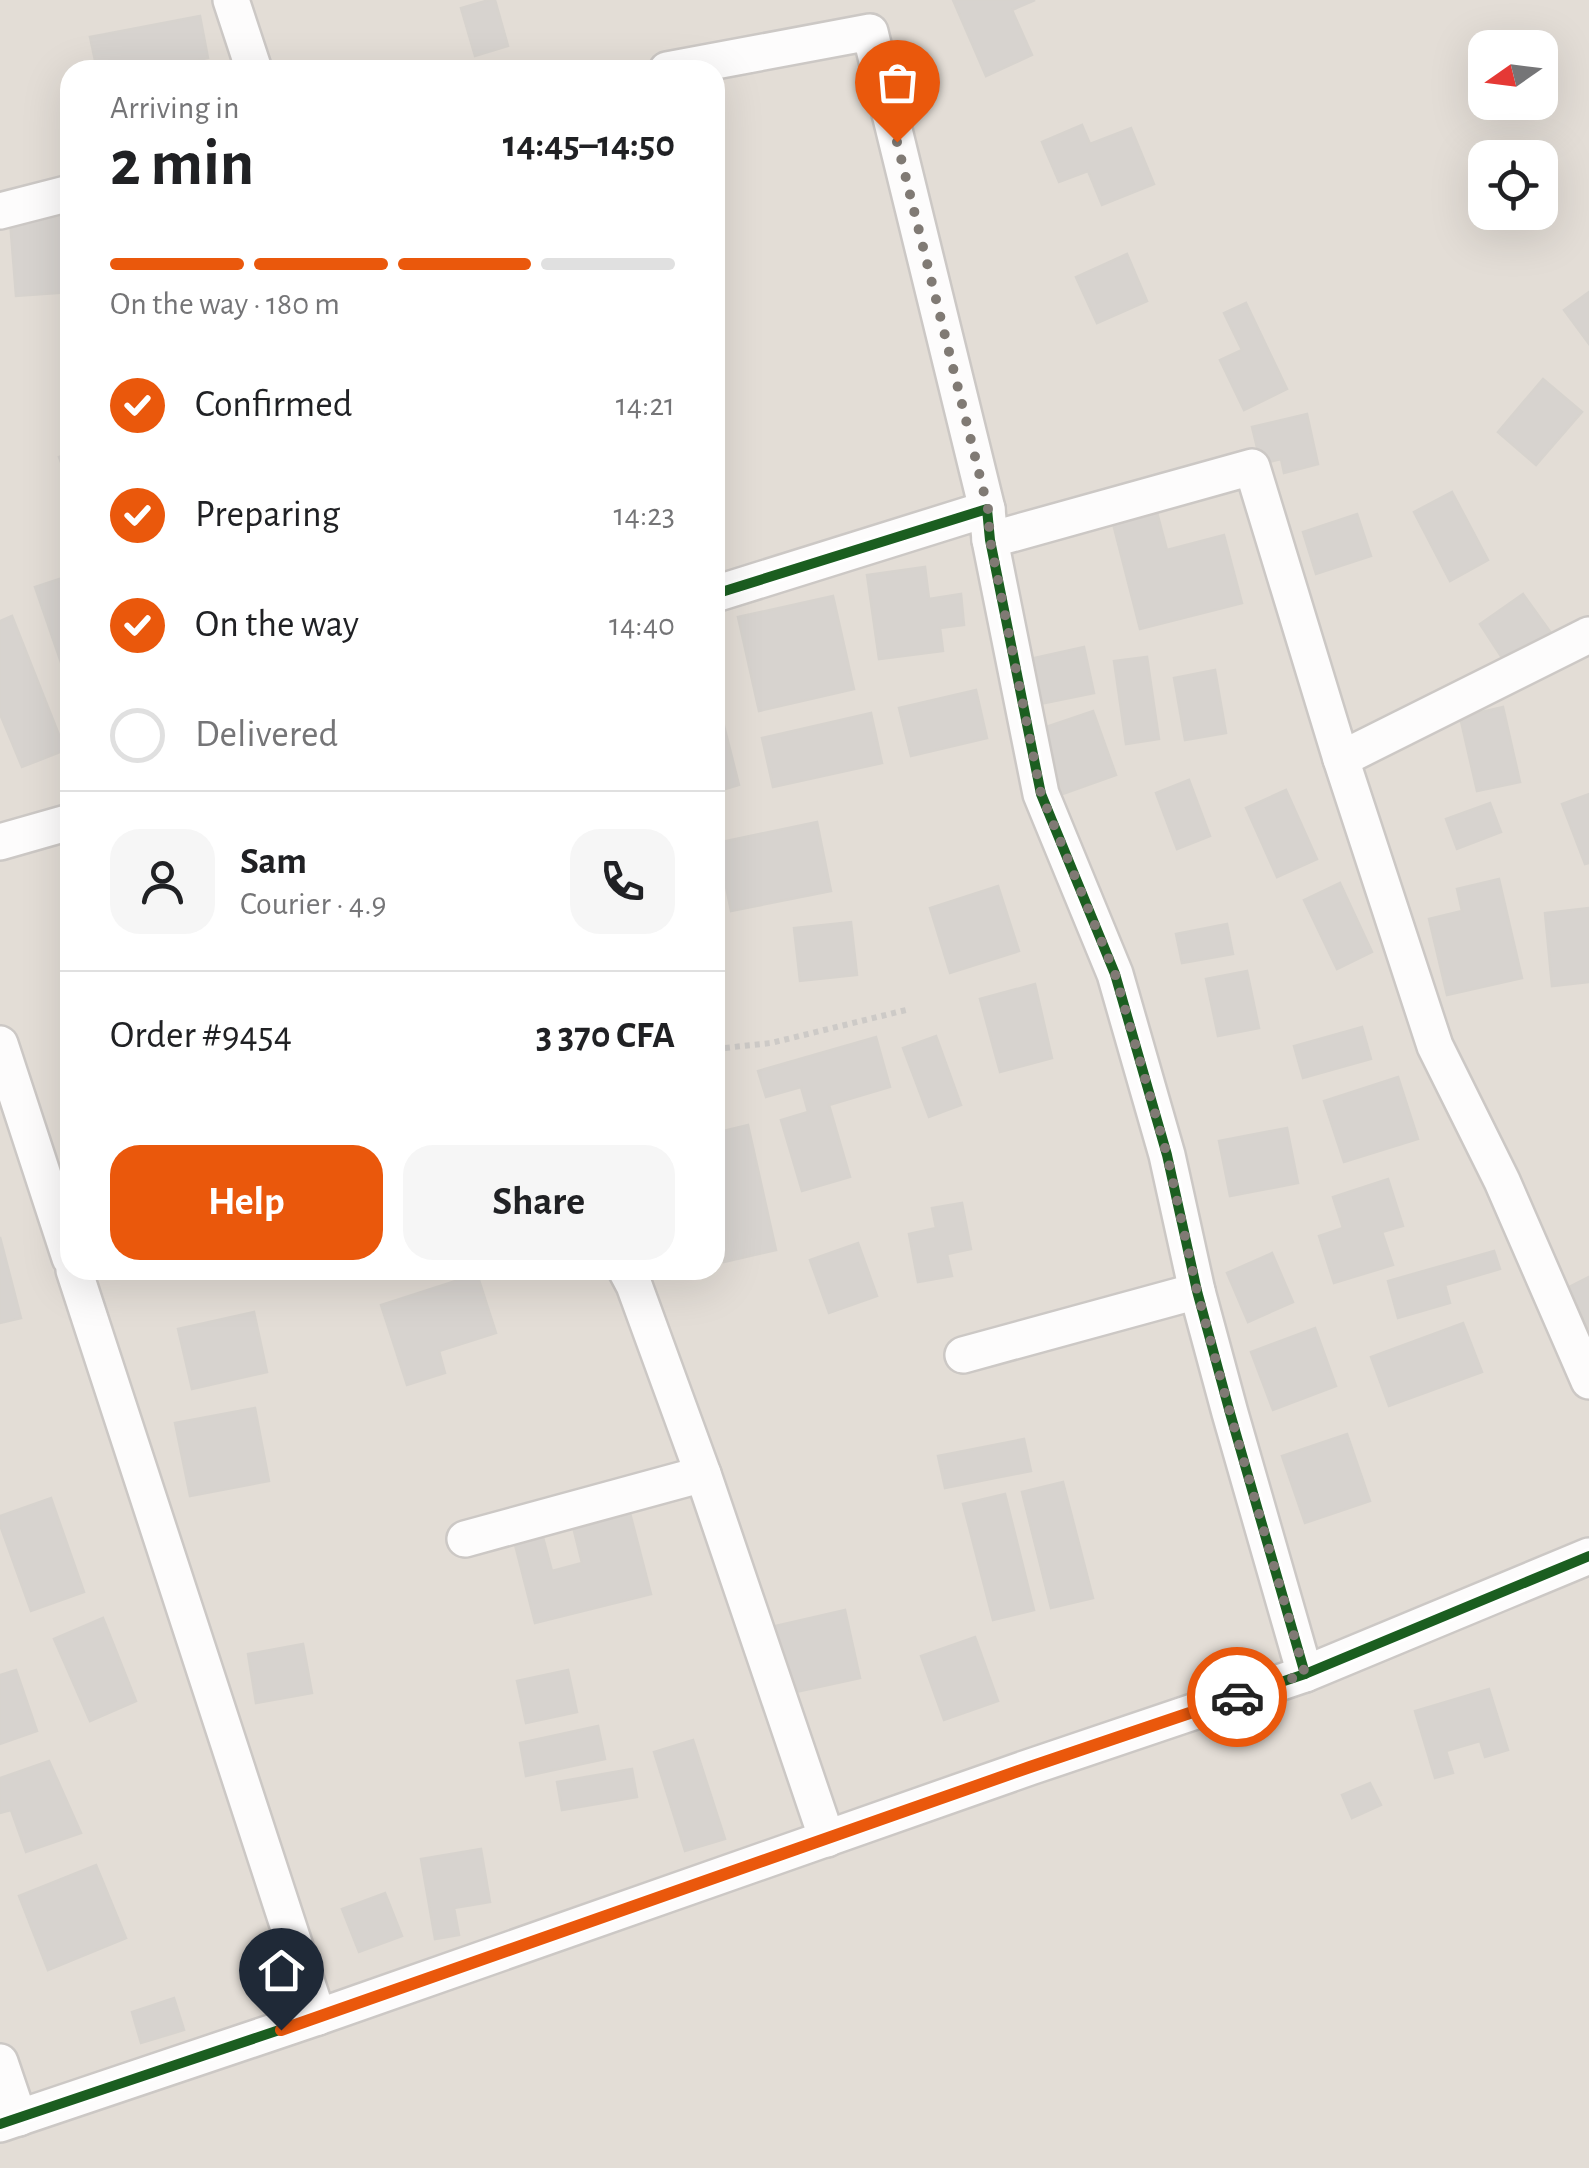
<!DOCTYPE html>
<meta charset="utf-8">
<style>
:root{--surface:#fff;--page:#f6f6f6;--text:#202124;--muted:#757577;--line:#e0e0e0;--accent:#ea580c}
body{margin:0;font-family:"Alegreya Sans",sans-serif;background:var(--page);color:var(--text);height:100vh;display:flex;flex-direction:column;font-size:38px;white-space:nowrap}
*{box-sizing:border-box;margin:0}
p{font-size:32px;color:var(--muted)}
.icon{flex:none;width:55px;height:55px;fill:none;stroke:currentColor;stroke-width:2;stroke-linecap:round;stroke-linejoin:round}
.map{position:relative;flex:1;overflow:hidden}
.details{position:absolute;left:60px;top:60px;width:665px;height:1220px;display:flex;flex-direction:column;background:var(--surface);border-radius:30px;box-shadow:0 10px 40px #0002}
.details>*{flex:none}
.needle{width:65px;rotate:256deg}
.buttons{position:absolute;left:1468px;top:30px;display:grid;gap:20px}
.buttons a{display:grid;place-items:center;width:90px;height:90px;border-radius:20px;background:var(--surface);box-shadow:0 10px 40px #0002;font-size:50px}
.pin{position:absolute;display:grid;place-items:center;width:85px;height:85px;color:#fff;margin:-102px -42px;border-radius:50% 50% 50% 0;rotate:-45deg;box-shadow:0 0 10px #0007}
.pin .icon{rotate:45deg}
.courier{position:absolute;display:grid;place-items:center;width:100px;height:100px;margin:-50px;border:8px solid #ea580c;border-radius:50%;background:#fff;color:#222;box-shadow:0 2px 12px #0007}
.summary em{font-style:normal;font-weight:700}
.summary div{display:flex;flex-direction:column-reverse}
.summary{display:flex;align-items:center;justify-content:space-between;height:170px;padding:0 50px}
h1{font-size:65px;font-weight:700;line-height:75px}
.bar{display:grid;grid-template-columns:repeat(4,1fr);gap:15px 10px;align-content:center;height:120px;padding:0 50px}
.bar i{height:12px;border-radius:8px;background:var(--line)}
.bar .on{background:var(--accent)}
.bar p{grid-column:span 4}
.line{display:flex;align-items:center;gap:25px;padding:0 50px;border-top:2px solid var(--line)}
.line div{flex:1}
.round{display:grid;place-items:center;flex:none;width:105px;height:105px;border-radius:30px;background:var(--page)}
ol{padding:0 50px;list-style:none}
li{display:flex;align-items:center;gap:30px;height:110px}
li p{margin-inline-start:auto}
li .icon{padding:10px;border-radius:50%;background:var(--accent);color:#fff;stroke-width:4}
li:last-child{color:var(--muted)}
li i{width:55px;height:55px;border:5px solid var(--line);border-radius:50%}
.button{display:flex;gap:20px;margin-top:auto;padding:20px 50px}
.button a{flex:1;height:115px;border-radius:30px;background:var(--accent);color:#fff;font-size:40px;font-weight:700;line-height:115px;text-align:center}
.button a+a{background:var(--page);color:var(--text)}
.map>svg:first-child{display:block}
.residential{fill:#e3ddd6;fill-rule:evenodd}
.building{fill:#d7d3cf;stroke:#d7d3ce;stroke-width:2.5}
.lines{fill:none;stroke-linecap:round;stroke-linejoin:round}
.minor-casing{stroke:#ccc8c5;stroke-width:40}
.path{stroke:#cdcac7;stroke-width:6;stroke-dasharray:5 5;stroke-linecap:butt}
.minor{stroke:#fdfcfc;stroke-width:35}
.cycleway-casing{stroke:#fff;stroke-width:16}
.cycleway{stroke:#1b5e20;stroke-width:10}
.done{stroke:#807a74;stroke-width:10;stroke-dasharray:0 18}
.route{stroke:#ea580c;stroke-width:12}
</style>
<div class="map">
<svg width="1589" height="2168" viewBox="0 0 1589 2168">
<rect width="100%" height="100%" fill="#efece8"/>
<!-- residential -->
<path class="residential" d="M0,0H1589V2168H0ZM1485,48H1540V102H1485ZM70,70H715V1270H70ZM1485,158H1540V212H1485Z"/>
<!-- building -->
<g class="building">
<path d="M489,0H495L508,46L475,56L461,8Z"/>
<path d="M953,0H1035L1012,10L1032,55L986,76Z"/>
<path d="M200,16L208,58L160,67L161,70H97L90,37Z"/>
<path d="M1082,125L1090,144L1131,128L1154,184L1102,205L1088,171L1059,182L1042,142Z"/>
<path d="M70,216V292L16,296L10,221Z"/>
<path d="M1127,254L1147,301L1097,323L1076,277Z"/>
<path d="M1589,292V344L1564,310Z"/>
<path d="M1246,303L1287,389L1244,410L1220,360L1242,350L1224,313Z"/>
<path d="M1543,379L1582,412L1536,465L1498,432Z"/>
<path d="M1307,414L1318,464L1284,473L1281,459L1261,464L1252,427Z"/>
<path d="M70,453V487L59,457Z"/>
<path d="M1452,492L1488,560L1450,581L1414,512Z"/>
<path d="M1154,501L1167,550L1224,535L1242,603L1140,629L1110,512Z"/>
<path d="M1357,514L1371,556L1316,574L1303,532Z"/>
<path d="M925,567L929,599L961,594L964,625L940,628L943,651L879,659L867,575Z"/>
<path d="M59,579L70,613V673L65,674L35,587Z"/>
<path d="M1523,594L1551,633L1506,664L1480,624Z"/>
<path d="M833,596L854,689L759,711L738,617Z"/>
<path d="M12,616L65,750L22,767L0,714V621Z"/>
<path d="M1084,647L1094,693L1040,704L1030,659Z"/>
<path d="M1147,657L1159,739L1126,744L1114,661Z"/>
<path d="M1215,670L1226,733L1185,740L1174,678Z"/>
<path d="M715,690L739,785L715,792Z"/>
<path d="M976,690L987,738L911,756L899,708Z"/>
<path d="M1503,707L1520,782L1477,791L1460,717Z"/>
<path d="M1093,711L1116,775L1063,794L1040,729Z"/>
<path d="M871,713L882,763L773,787L762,738Z"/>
<path d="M1189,780L1210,836L1177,849L1156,793Z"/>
<path d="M1286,790L1317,859L1277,877L1246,808Z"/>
<path d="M1589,794V863L1585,864L1562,804Z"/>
<path d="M1490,803L1501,832L1457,849L1446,819Z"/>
<path d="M817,822L831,891L731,911L717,843Z"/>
<path d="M1499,879L1522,978L1447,995L1429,919L1462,911L1457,889Z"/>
<path d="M1340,883L1372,952L1337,969L1304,900Z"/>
<path d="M998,886L1019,951L950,973L930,908Z"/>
<path d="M1589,908V982L1552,986L1545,913Z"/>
<path d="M851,922L857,975L800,981L794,928Z"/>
<path d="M1227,924L1233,954L1182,963L1176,934Z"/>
<path d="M1247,971L1259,1028L1218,1036L1206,979Z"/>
<path d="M1035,984L1052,1058L1000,1072L980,999Z"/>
<path d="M1362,1027L1371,1059L1303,1078L1294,1046Z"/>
<path d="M936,1036L961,1105L929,1117L903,1048Z"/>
<path d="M876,1037L890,1087L829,1105L850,1177L802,1191L781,1120L808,1112L801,1087L766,1097L758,1071Z"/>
<path d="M1398,1077L1418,1139L1344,1162L1324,1101Z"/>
<path d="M748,1125L776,1250L724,1262L715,1224V1133Z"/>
<path d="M1287,1128L1298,1183L1230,1196L1219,1141Z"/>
<path d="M1388,1179L1403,1226L1382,1232L1393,1265L1334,1283L1319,1236L1343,1228L1333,1197Z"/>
<path d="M962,1203L971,1249L947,1254L952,1276L918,1282L909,1234L936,1228L932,1208Z"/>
<path d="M0,1237L21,1318L0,1323Z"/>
<path d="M858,1243L877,1296L829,1313L810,1260Z"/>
<path d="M1494,1251L1500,1269L1445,1285L1450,1303L1398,1318L1388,1281Z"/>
<path d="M1272,1253L1293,1302L1248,1322L1227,1273Z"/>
<path d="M477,1274L496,1333L439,1351L445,1373L407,1385L381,1305Z"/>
<path d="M1589,1277V1329L1569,1287Z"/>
<path d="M254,1312L267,1372L192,1389L178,1329Z"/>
<path d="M1463,1323L1482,1372L1389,1406L1371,1357Z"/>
<path d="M1315,1328L1336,1386L1273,1410L1251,1352Z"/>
<path d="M255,1408L269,1481L190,1496L175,1423Z"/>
<path d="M1347,1434L1370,1501L1305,1523L1282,1456Z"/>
<path d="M1024,1439L1031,1471L945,1488L938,1456Z"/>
<path d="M1063,1482L1093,1598L1051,1608L1022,1492Z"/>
<path d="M1005,1494L1034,1610L993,1620L963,1504Z"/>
<path d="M51,1498L84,1592L31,1611L0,1525V1516Z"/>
<path d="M630,1513L651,1594L535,1623L512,1533L540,1526L552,1571L582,1563L573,1527Z"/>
<path d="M845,1610L860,1678L782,1695L767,1628Z"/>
<path d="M103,1618L136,1701L90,1721L54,1639Z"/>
<path d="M975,1637L998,1701L944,1720L921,1656Z"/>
<path d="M303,1644L312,1693L256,1703L248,1654Z"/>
<path d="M16,1670L37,1731L0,1744V1675Z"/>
<path d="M568,1670L577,1712L526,1723L517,1681Z"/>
<path d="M1489,1689L1508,1750L1485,1757L1480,1741L1446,1751L1453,1773L1435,1778L1415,1711Z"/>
<path d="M598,1726L605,1759L526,1776L520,1743Z"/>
<path d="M693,1740L725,1839L685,1851L654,1752Z"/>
<path d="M49,1761L81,1833L26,1852L11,1810L0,1813V1778Z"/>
<path d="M632,1769L637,1797L562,1810L557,1782Z"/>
<path d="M1370,1783L1381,1805L1352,1818L1342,1795Z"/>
<path d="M481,1849L490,1902L454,1908L459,1935L435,1939L421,1859Z"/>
<path d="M96,1865L126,1938L48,1970L19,1896Z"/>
<path d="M385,1893L402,1936L359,1952L342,1909Z"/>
<path d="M174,1998L184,2030L141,2043L132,2012Z"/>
</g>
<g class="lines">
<defs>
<g id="minor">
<path d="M231,0L254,70"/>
<path d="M667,70L870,32L987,509"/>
<path d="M0,211L70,193"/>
<path d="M990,540L1252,467L1341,759L1435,1046L1502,1181L1589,1381"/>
<path d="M715,594L987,509L990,540L1041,794L1115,974L1167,1155L1197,1291L1230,1413L1305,1674"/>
<path d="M1341,759L1589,635"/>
<path d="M0,842L70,822"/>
<path d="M0,1044L70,1258"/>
<path d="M74,1270L318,2017"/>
<path d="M626,1270L634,1285L703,1474L827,1839"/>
<path d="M963,1355L1197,1291"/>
<path d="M465,1539L703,1474"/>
<path d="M0,2062L19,2118"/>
<path d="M0,2124L318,2017L1030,1767L1305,1674L1589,1556"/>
</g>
</defs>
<!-- minor casing -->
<use href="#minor" class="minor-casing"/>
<!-- path -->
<path class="path" d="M715,1049L771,1043L910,1009"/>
<!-- minor -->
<use href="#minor" class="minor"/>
<defs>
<g id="cycleway">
<path d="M715,594L987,509L990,540L1041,794L1115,974L1167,1155L1197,1291L1230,1413L1305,1674"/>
<path d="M0,2124L318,2017L1030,1767L1305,1674L1589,1556"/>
</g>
</defs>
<!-- cycleway casing -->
<use href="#cycleway" class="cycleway-casing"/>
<!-- cycleway -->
<use href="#cycleway" class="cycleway"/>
</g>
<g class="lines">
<!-- done -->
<path class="done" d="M897,142L988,509L990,540L1041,794L1115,974L1167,1155L1197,1291L1230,1413L1305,1674L1237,1697"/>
<!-- route -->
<path class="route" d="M281,2030L1030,1767L1237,1697"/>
</g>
</svg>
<div class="buttons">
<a><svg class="needle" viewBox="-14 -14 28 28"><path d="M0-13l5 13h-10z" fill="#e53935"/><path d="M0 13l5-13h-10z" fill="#757577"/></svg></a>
<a><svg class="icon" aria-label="locate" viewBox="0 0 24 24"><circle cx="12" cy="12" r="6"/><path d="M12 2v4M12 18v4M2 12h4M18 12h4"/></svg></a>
</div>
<div class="pin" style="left:897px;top:142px;background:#ea580c"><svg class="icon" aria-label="bag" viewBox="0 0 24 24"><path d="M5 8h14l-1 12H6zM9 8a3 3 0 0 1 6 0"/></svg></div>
<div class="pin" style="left:281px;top:2030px;background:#1f2937"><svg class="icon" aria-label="home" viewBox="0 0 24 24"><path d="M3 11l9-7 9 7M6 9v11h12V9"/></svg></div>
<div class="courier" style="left:1237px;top:1697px"><svg class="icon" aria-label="car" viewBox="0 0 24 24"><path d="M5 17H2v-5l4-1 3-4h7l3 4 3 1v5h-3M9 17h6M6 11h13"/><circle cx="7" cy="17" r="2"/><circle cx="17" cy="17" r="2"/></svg></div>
<section class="details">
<div class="summary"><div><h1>2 min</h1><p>Arriving in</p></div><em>14:45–14:50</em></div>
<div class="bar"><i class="on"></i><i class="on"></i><i class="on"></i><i></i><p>On the way · 180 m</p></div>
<ol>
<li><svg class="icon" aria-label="check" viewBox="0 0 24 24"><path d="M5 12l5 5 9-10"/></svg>Confirmed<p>14:21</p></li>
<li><svg class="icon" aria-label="check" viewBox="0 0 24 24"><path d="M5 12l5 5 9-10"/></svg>Preparing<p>14:23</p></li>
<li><svg class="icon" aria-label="check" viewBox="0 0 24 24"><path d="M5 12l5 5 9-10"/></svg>On the way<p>14:40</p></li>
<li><i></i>Delivered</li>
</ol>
<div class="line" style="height:180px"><a class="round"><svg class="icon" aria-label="person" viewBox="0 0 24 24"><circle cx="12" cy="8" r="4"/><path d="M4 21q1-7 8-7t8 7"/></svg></a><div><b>Sam</b><p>Courier · 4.9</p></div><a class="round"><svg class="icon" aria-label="phone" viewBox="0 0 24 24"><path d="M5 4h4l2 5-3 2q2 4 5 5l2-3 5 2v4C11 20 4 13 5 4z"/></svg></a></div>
<div class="line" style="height:130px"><div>Order #9454</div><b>3 370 CFA</b></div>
<div class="button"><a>Help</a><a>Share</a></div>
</section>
</div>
